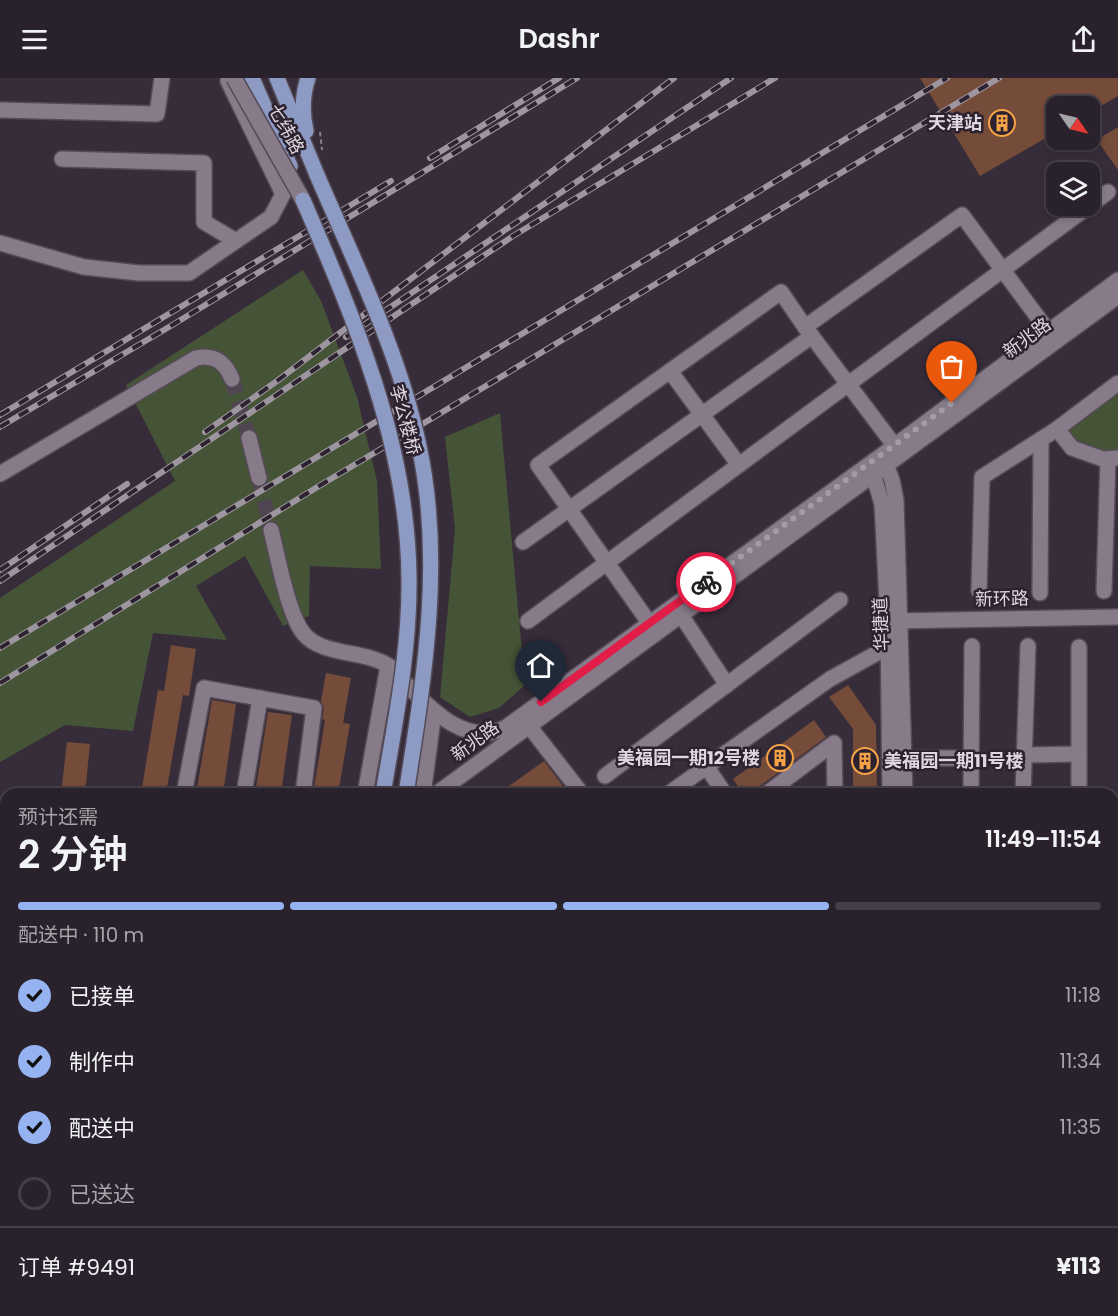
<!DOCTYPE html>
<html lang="zh">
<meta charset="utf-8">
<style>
:root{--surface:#29222c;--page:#312a34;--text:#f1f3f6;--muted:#a5a4a9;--line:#453f48;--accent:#95b2f1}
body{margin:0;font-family:Poppins,"Noto Sans SC",sans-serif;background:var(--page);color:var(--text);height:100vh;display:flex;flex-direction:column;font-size:22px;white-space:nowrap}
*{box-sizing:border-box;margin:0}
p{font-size:20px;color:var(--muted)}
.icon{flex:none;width:33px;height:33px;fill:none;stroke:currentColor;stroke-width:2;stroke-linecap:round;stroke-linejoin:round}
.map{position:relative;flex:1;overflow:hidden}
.drawer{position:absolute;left:0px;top:710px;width:1119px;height:530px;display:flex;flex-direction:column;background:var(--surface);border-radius:18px 18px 0 0;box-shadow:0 3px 9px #0003,0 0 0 2px var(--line)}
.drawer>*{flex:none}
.needle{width:39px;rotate:124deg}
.buttons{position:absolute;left:1046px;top:18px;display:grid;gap:12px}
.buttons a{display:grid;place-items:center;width:54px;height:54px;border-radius:12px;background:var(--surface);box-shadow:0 3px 9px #0003,0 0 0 2px var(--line);font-size:30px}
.pin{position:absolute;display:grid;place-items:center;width:51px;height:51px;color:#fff;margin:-62px -26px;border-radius:50% 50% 50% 0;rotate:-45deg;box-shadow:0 0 6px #0007}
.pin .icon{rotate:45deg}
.courier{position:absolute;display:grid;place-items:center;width:60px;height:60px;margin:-30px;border:4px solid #e11d48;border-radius:50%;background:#fff;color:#222;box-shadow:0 2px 8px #0007}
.overview em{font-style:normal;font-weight:600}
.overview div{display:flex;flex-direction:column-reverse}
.overview{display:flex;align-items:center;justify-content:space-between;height:102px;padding:0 18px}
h1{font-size:39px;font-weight:600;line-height:45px}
.bar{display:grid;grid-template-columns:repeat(4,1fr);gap:9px 6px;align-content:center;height:72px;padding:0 18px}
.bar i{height:8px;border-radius:4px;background:var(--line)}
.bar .current{background:var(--accent)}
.bar p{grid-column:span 4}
.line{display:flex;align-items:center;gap:15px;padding:0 18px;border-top:2px solid var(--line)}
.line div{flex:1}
ol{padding:0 18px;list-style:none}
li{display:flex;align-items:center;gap:18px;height:66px}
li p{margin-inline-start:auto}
li .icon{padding:6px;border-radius:50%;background:var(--accent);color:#111;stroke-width:4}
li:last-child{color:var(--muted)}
li i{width:33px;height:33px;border:3px solid var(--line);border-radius:50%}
header{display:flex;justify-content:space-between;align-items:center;height:78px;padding:0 18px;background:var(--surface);font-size:27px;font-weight:600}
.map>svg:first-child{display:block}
.green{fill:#455337}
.building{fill:#754b39}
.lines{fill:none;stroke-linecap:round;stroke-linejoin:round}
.minor-tunnel{stroke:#504653;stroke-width:15;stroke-dasharray:15 8;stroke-linecap:butt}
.minor-casing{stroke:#544b56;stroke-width:18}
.major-casing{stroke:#544b56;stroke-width:18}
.path{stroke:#88808a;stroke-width:2;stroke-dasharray:4.5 3;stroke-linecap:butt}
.minor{stroke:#877b8a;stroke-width:15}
.major{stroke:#8c9ac4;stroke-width:15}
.rail-casing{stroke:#9d959f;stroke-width:6}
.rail{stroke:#2d2330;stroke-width:4;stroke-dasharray:11;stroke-linecap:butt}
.minor-bridge-casing{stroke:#544b56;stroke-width:18;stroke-linecap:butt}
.major-bridge-casing{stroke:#544b56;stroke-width:18;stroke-linecap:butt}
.minor-bridge{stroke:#877b8a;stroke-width:15}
.major-bridge{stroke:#8c9ac4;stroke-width:15}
.done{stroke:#a49ca5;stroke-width:6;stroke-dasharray:0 10.8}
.route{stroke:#e11d48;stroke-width:8}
.labels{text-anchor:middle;stroke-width:5;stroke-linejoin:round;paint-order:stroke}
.poi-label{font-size:18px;font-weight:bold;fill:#ded7df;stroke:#2d2330;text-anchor:end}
.street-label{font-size:18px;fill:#ded7df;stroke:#2d2330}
</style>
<header><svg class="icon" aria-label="menu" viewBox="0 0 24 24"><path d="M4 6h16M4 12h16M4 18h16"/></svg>Dashr<svg class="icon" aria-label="share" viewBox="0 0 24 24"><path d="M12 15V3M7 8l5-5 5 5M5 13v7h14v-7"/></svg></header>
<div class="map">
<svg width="1118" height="1238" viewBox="0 0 1118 1238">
<rect width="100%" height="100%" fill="#372d3a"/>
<!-- green -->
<g class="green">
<path d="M303,192L321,223L357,319L377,403L381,491L310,488L309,538L283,548L245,478L196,508L227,562L153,555L133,653L65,647L0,684V520L175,403L126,307Z"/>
<path d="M1118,303V373L1108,374L1075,362L1063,343Z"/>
<path d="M500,335L525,607L499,630L470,639L440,619L455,451L445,359Z"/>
</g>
<!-- building -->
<g class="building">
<path d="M920,0H1118V18L1089,35V28H1056V54L980,98Z"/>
<path d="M1118,49V92L1099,65L1103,58Z"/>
<path d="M171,567L196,571L189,618L183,617L166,716H141L158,612L164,613Z"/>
<path d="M326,595L351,600L343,645L350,646L338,716H313L325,642L322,641L324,631L321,623Z"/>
<path d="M848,607L876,647L877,716H853V651L829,619Z"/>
<path d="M212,622L236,626L223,716H196Z"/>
<path d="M268,634L292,637L281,716H255Z"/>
<path d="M814,642L826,659L749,716H743L733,701Z"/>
<path d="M67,664L90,666L85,716H61Z"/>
<path d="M544,683L569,716H498Z"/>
</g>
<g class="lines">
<!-- minor-tunnel -->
<g class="minor-tunnel">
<path d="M232,301L249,360"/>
<path d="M259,400L271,452"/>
</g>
<defs>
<g id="minor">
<path d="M0,32L157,36L162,0"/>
<path d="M62,81L204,85V144L236,163"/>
<path d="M0,165L84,189L139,195H189L271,139L283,116L228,3"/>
<path d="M670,293L739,387"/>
<path d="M1057,351L1072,370L1103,381L1118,380"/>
<path d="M249,360L259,400"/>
<path d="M894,367L805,249L962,137L1048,253"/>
<path d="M883,379L892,402L896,422L905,716"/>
<path d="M868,390L873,396L882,426L888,544L890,716"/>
<path d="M0,396L196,280C214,276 225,284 232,301"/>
<path d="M271,452C278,479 288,537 304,556C322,578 365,572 389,588C394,592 400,599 405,605C430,630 465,669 505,650L882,377L1118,202"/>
<path d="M523,464L812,258"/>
<path d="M979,513L982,399L1057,351L1118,305"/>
<path d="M1104,513L1108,381"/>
<path d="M1040,515L1041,362"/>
<path d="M681,537L727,607"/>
<path d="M528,543L1108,114"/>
<path d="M891,543L1118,539"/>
<path d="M650,546L538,387L781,214L805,249"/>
<path d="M1079,569V716"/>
<path d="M529,648L582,716"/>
<path d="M1025,677L1079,676"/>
<path d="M904,680H971"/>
<path d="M706,688L725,716"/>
<path d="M605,698L840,522"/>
<path d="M184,716L204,610L314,630L303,716"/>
<path d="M244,716L260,620"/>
<path d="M365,716L388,588"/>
<path d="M423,716L434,634"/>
<path d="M436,716L1118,218"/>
<path d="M668,716L830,601L888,569"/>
<path d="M766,716L834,665L835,716"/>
<path d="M971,716L972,568"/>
<path d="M1023,716L1028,568"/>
<path d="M1113,730H1118"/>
<path d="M1113,856H1118"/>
<path d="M1113,999H1118"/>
<path d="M281,1238V1233"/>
<path d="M334,1238L335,1233"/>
<path d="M588,1238L589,1233"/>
<path d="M866,1238L868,1233"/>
<path d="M886,1238L888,1233"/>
</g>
<g id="major">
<path d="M252,0L290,88"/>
<path d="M277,0L317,97"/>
<path d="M306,53C302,35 302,18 308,0"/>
<path d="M0,1112H6"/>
<path d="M1113,1136H1118"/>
<path d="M0,1138H6"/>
<path d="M1113,1162H1118"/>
<path d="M296,1238L297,1233"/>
<path d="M319,1238L320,1233"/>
</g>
</defs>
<!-- minor casing -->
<use href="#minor" class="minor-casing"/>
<!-- major casing -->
<use href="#major" class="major-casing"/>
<!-- path -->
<path class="path" d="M320,54L322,72"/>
<!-- minor -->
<use href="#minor" class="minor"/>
<!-- major -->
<use href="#major" class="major"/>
<defs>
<g id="rail">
<path d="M430,80L559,0"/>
<path d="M346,259L731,0"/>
<path d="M0,337L391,103"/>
<path d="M0,349L174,246L577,0"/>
<path d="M205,354L277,303L674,0"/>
<path d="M0,492L127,406"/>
<path d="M0,503L513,158L775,0"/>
<path d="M0,570L947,0"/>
<path d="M0,605L319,408L999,0"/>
</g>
</defs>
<!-- rail casing -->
<use href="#rail" class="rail-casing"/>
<!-- rail -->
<use href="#rail" class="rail"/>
<defs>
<path id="minor-bridge" d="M234,0L303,122"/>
<g id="major-bridge">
<path d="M317,97C355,185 399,274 419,368C444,483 424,601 406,716"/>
<path d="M303,122C355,242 408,367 409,500C410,572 395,644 383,716"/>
</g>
</defs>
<!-- minor-bridge casing -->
<use href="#minor-bridge" class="minor-bridge-casing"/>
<!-- major-bridge casing -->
<use href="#major-bridge" class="major-bridge-casing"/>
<!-- minor-bridge -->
<use href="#minor-bridge" class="minor-bridge"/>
<!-- major-bridge -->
<use href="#major-bridge" class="major-bridge"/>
</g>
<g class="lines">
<!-- done -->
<path class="done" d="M706,504L952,325"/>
<!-- route -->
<path class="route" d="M541,624L706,504"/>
</g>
<!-- icons -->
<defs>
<symbol id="building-ring" viewBox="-11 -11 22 22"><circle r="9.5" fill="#2d2330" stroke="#f5a346" stroke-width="1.5"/><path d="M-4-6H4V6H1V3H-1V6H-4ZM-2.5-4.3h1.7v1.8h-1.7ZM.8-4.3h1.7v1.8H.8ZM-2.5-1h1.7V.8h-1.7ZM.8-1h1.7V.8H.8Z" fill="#f5a346"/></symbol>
</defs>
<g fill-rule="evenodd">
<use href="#building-ring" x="987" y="30" width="30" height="30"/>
<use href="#building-ring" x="765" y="665" width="30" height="30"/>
<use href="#building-ring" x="850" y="668" width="30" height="30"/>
</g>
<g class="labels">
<!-- poi labels -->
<g class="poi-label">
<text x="982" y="51">天津站</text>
<text x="760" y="686">美福园一期12号楼</text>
<text x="884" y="689" text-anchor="start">美福园一期11号楼</text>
</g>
<!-- street labels -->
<g class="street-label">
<text transform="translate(286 51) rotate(61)" y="6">七纬路</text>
<text transform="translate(1027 260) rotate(-36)" y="6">新兆路</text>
<text transform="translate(405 342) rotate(75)" y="6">李公楼桥</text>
<text transform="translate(1002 521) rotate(-1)" y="6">新环路</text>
<text transform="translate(881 546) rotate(-92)" y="6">华捷道</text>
<text transform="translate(475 663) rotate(-36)" y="6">新兆路</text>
</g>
</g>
</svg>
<div class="buttons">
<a><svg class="needle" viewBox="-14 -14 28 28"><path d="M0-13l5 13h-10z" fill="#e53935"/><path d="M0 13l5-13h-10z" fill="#a5a4a9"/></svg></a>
<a><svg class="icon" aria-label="layers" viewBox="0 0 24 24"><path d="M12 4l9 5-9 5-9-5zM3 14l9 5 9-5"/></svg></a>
</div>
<div class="pin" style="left:952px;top:325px;background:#ea580c"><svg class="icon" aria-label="bag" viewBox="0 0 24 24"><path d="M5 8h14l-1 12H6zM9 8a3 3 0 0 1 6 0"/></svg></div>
<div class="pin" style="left:541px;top:624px;background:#1f2937"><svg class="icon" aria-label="home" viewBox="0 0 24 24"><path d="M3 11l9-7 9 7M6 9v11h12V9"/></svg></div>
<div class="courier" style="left:706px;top:504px"><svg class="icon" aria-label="bike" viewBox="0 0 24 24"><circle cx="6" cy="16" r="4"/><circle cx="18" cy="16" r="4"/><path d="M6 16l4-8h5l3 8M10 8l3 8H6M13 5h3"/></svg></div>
<section class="drawer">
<div class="overview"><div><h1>2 分钟</h1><p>预计还需</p></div><em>11:49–11:54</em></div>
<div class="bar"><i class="current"></i><i class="current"></i><i class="current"></i><i></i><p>配送中 · 110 m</p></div>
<ol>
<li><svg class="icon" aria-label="check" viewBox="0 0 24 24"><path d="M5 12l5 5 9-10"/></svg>已接单<p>11:18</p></li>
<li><svg class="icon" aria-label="check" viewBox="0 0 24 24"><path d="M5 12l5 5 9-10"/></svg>制作中<p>11:34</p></li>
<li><svg class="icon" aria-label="check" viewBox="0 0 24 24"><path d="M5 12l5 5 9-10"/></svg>配送中<p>11:35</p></li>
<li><i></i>已送达</li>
</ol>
<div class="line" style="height:78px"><div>订单 #9491</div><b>¥113</b></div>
</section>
</div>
